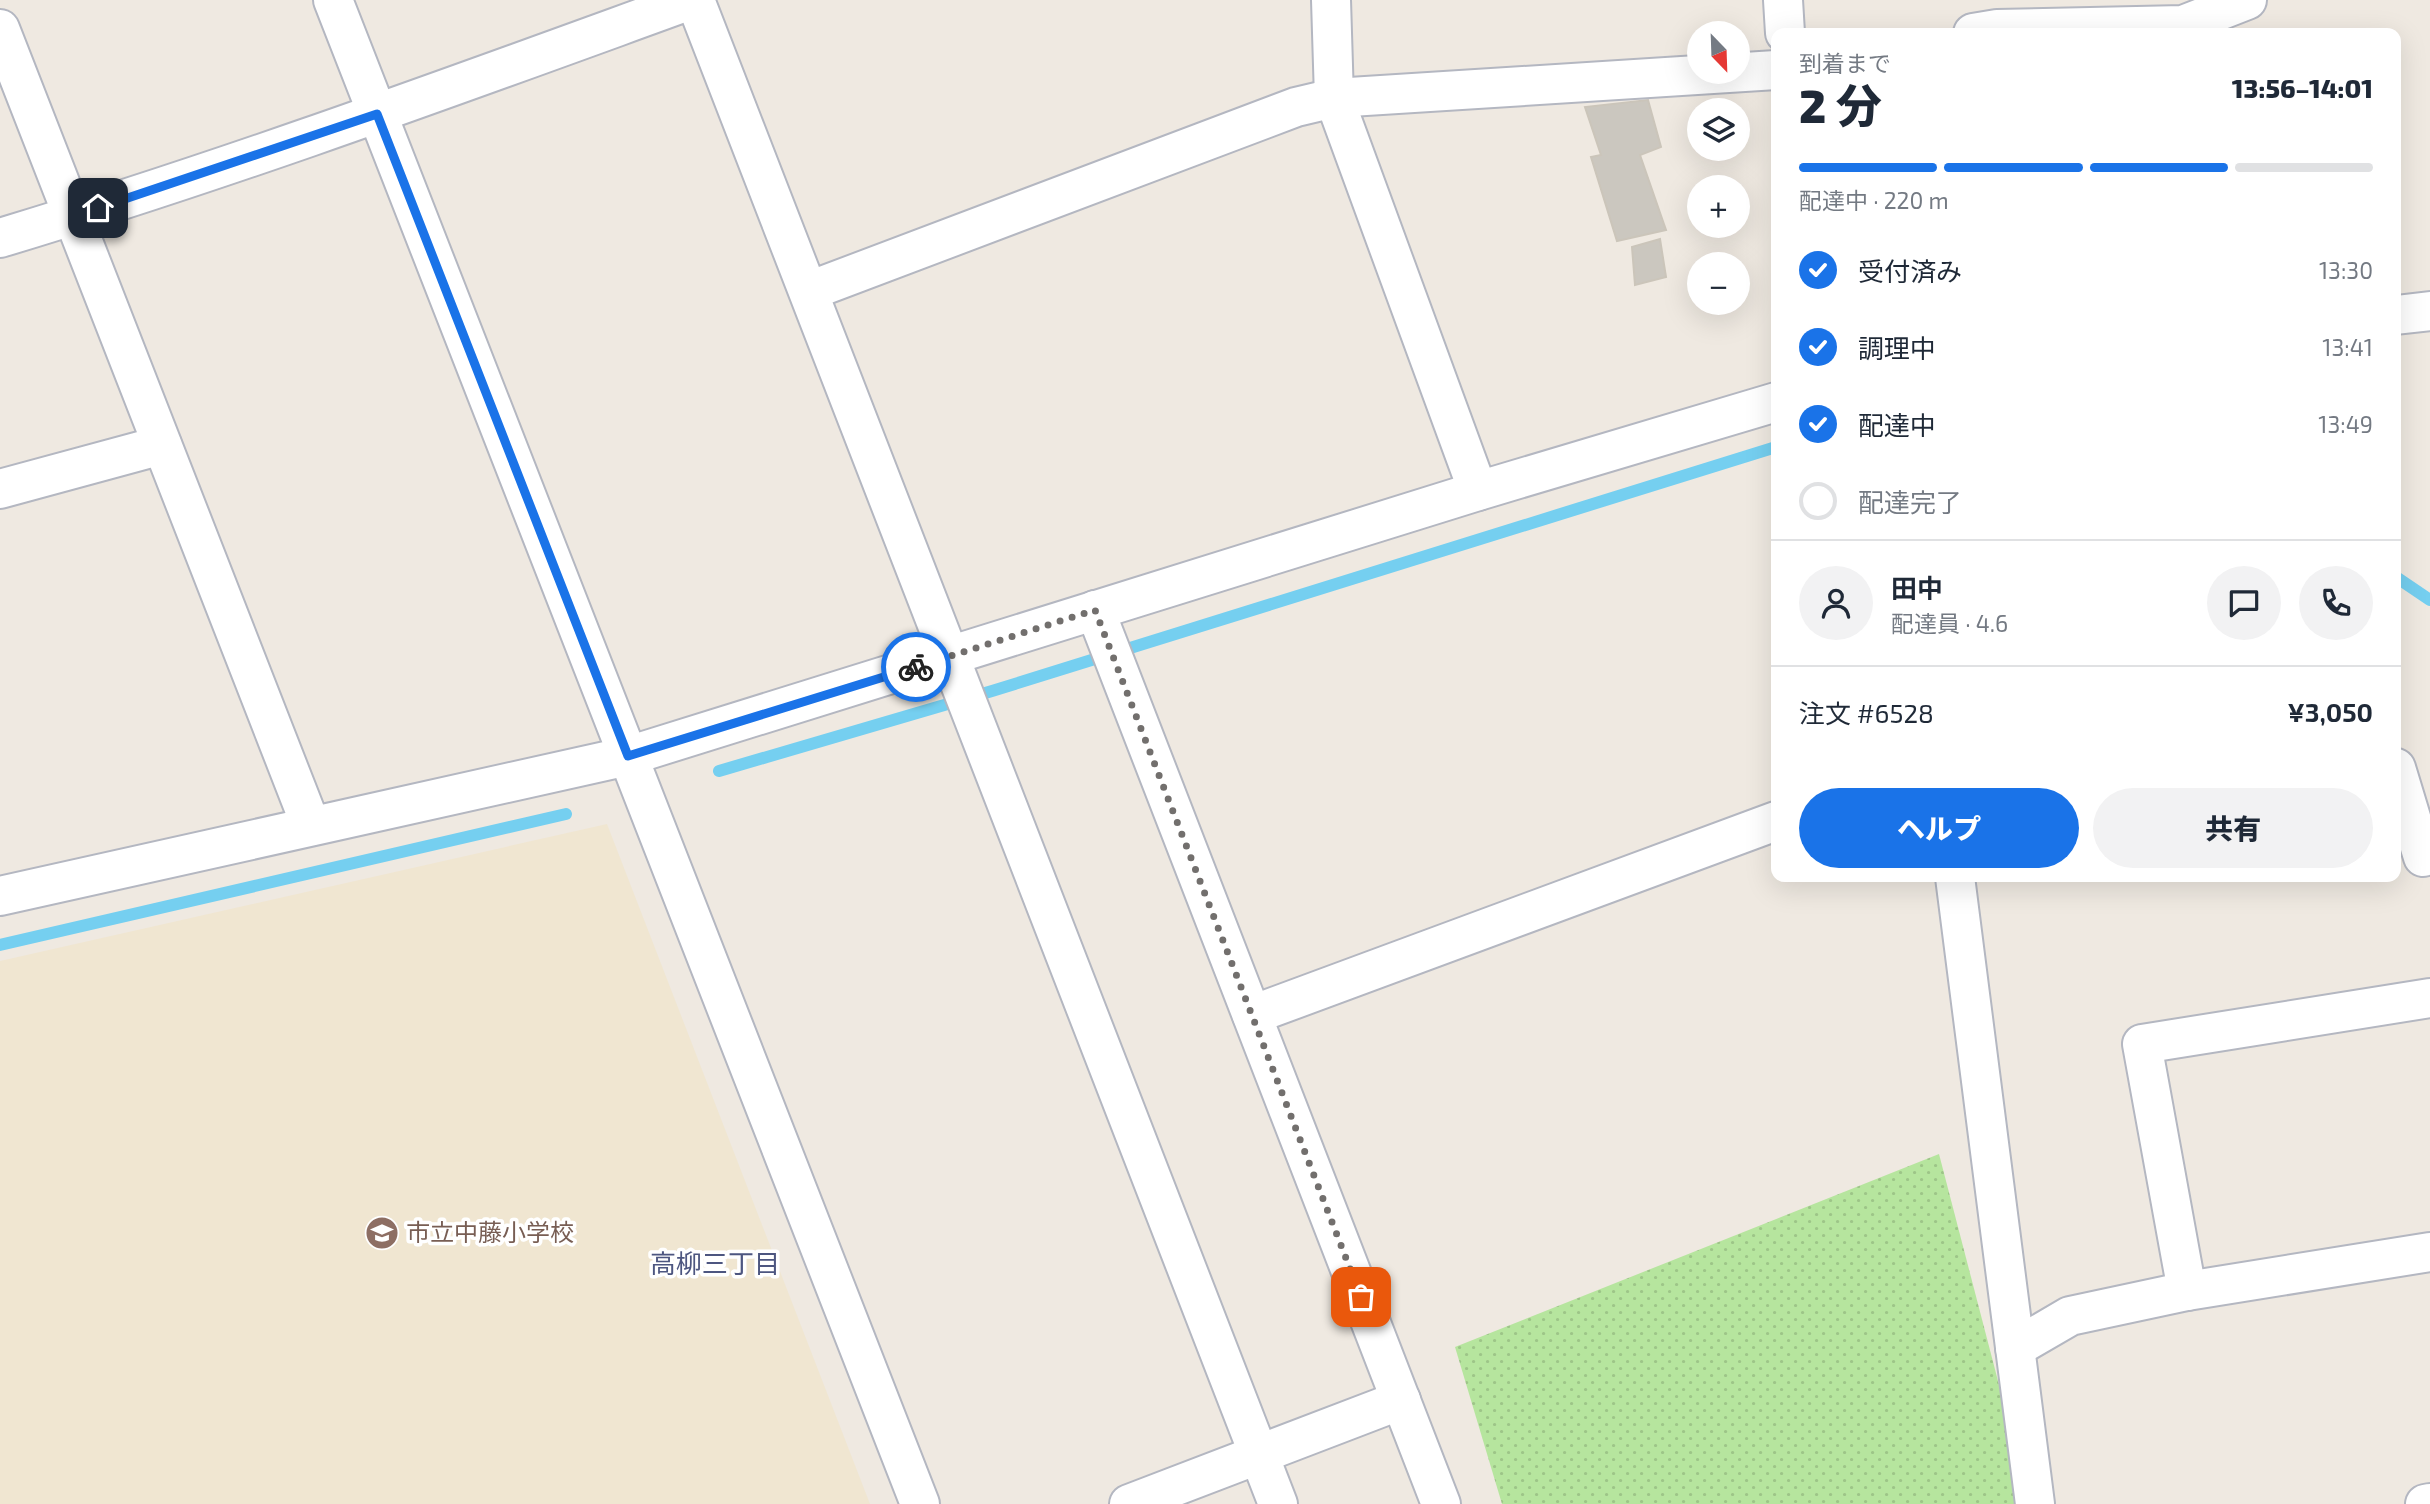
<!DOCTYPE html>
<html lang="ja">
<meta charset="utf-8">
<style>
:root{--surface:#fff;--page:#f2f2f3;--text:#1f2937;--muted:#747a83;--line:#e0e1e3;--accent:#1a73e8}
body{margin:0;font-family:"Exo 2","Noto Sans JP",sans-serif;background:var(--page);color:var(--text);height:100vh;display:flex;flex-direction:column;font-size:26px;white-space:nowrap}
*{box-sizing:border-box;margin:0}
p{font-size:23px;color:var(--muted)}
.icon{flex:none;width:38px;height:38px;fill:none;stroke:currentColor;stroke-width:2;stroke-linecap:round;stroke-linejoin:round}
.map{position:relative;flex:1;overflow:hidden}
.panel{position:absolute;left:1771px;top:28px;width:630px;height:854px;display:flex;flex-direction:column;background:var(--surface);border-radius:14px;box-shadow:0 7px 28px #0002}
.panel>*{flex:none}
.needle{width:46px;rotate:157deg}
.fabs{position:absolute;left:1687px;top:21px;display:grid;gap:14px}
.fabs a{display:grid;place-items:center;width:63px;height:63px;border-radius:50%;background:var(--surface);box-shadow:0 7px 28px #0002;font-size:35px}
.pin{position:absolute;display:grid;place-items:center;width:60px;height:60px;color:#fff;margin:-30px;border-radius:14px;box-shadow:0 4px 10px #0006}
.courier{position:absolute;display:grid;place-items:center;width:70px;height:70px;margin:-35px;border:5px solid #1a73e8;border-radius:50%;background:#fff;color:#222;box-shadow:0 2px 9px #0007}
.summary em{font-style:normal;font-weight:800}
.summary div{display:flex;flex-direction:column-reverse}
.summary{display:flex;align-items:center;justify-content:space-between;height:119px;padding:0 28px}
h1{font-size:46px;font-weight:800;line-height:52px}
.bar{display:grid;grid-template-columns:repeat(4,1fr);gap:10px 7px;align-content:center;height:84px;padding:0 28px}
.bar i{height:9px;border-radius:5px;background:var(--line)}
.bar .on{background:var(--accent)}
.bar p{grid-column:span 4}
.line{display:flex;align-items:center;gap:18px;padding:0 28px;border-top:2px solid var(--line)}
.line div{flex:1}
.round{display:grid;place-items:center;flex:none;width:74px;height:74px;border-radius:37px;background:var(--page)}
ol{padding:0 28px;list-style:none}
li{display:flex;align-items:center;gap:21px;height:77px}
li p{margin-inline-start:auto}
li .icon{padding:7px;border-radius:50%;background:var(--accent);color:#fff;stroke-width:4}
li:last-child{color:var(--muted)}
li i{width:38px;height:38px;border:4px solid var(--line);border-radius:50%}
.primary-button{display:flex;gap:14px;margin-top:auto;padding:14px 28px}
.primary-button a{flex:1;height:80px;border-radius:42px;background:var(--accent);color:#fff;font-size:28px;font-weight:800;line-height:80px;text-align:center}
.primary-button a+a{background:var(--page);color:var(--text)}
.map>svg:first-child{display:block}
.education{fill:#f0e6d1}
.park{fill:url(#park-dots)}
.lines{fill:none;stroke-linecap:round;stroke-linejoin:round}
.stream{stroke:#75cff0;stroke-width:12}
.building{fill:#cbc7bf;stroke:#cbc5ba;stroke-width:2}
.minor-casing{stroke:#b4b7c1;stroke-width:42}
.minor{stroke:#fff;stroke-width:38}
.done{stroke:#726f6d;stroke-width:7;stroke-dasharray:0 12.6}
.route{stroke:#1a73e8;stroke-width:9}
.labels{text-anchor:middle;stroke-width:7;stroke-linejoin:round;paint-order:stroke}
.education-label{font-size:24px;fill:#785e54;stroke:#fff;text-anchor:start}
.neighbourhood-label{font-size:26px;fill:#4d5680;stroke:#fff}
</style>
<div class="map">
<svg width="2430" height="1504" viewBox="0 0 2430 1504">
<defs>
<pattern id="park-dots" width="8" height="8" patternUnits="userSpaceOnUse" patternTransform="scale(1.75)"><rect width="8" height="8" fill="#b6e59e"/><path d="M2 2h.1M6 6h.1" fill="none" stroke="#9dc588" stroke-width="1.8" stroke-linecap="round"/></pattern>
</defs>
<rect width="100%" height="100%" fill="#efe9e1"/>
<!-- education -->
<path class="education" d="M607,824L870,1504H0V961Z"/>
<!-- park -->
<path class="park" d="M1939,1154L2030,1504H1502L1455,1347Z"/>
<g class="lines">
<!-- stream -->
<g class="stream">
<path d="M2396,577L2430,600"/>
<path d="M719,771L992,691L1776,447"/>
<path d="M0,945L566,814"/>
</g>
</g>
<!-- building -->
<g class="building">
<path d="M1648,100L1661,147L1640,155L1666,230L1617,241L1591,157L1601,155L1585,107Z"/>
<path d="M1660,239L1666,277L1635,285L1632,247Z"/>
</g>
<g class="lines">
<defs>
<g id="minor">
<path d="M333,0L920,1504"/>
<path d="M695,0L1278,1504"/>
<path d="M1331,0L1334,98L1478,491"/>
<path d="M1783,0L1785,33"/>
<path d="M0,29L311,826"/>
<path d="M1973,33L1997,29L2183,25L2247,0"/>
<path d="M0,238C233,168 462,83 691,0"/>
<path d="M809,291L1296,107L1334,98L1776,70"/>
<path d="M2396,315L2430,311"/>
<path d="M0,489L162,445"/>
<path d="M1095,610L1441,1504"/>
<path d="M2396,768L2423,857"/>
<path d="M1955,877L2035,1504"/>
<path d="M0,896L628,756L1478,491L1776,402"/>
<path d="M1252,1015L1776,821"/>
<path d="M2187,1291L2142,1044L2430,998"/>
<path d="M2015,1348L2070,1316L2187,1291L2430,1252"/>
<path d="M1129,1504L1401,1400"/>
<path d="M2425,1504L2430,1503"/>
</g>
</defs>
<!-- minor casing -->
<use href="#minor" class="minor-casing"/>
<!-- minor -->
<use href="#minor" class="minor"/>
</g>
<g class="lines">
<!-- done -->
<path class="done" d="M916,667L1095,610L1361,1297"/>
<!-- route -->
<path class="route" d="M98,208L377,114L628,756L916,667"/>
</g>
<!-- icons -->
<defs>
<symbol id="school-disc" viewBox="-11 -11 22 22"><circle r="9.5" fill="#8d6e63" stroke="#fff"/><path d="M0-5L7-2L0 1L-7-2ZM-4 1L0 2.5L4 1V4Q0 6-4 4Z" fill="#fff"/></symbol>
</defs>
<g fill-rule="evenodd">
<use href="#school-disc" x="363" y="1214" width="38" height="38"/>
</g>
<g class="labels">
<!-- education labels -->
<g class="education-label">
<text x="406" y="1241">市立中藤小学校</text>
</g>
<!-- neighbourhood labels -->
<g class="neighbourhood-label">
<text x="715" y="1273">高柳三丁目</text>
</g>
</g>
</svg>
<div class="fabs">
<a><svg class="needle" viewBox="-14 -14 28 28"><path d="M0-13l5 13h-10z" fill="#e53935"/><path d="M0 13l5-13h-10z" fill="#747a83"/></svg></a>
<a><svg class="icon" aria-label="layers" viewBox="0 0 24 24"><path d="M12 4l9 5-9 5-9-5zM3 14l9 5 9-5"/></svg></a>
<a>+</a>
<a>−</a>
</div>
<div class="pin" style="left:1361px;top:1297px;background:#ea580c"><svg class="icon" aria-label="bag" viewBox="0 0 24 24"><path d="M5 8h14l-1 12H6zM9 8a3 3 0 0 1 6 0"/></svg></div>
<div class="pin" style="left:98px;top:208px;background:#1f2937"><svg class="icon" aria-label="home" viewBox="0 0 24 24"><path d="M3 11l9-7 9 7M6 9v11h12V9"/></svg></div>
<div class="courier" style="left:916px;top:667px"><svg class="icon" aria-label="bike" viewBox="0 0 24 24"><circle cx="6" cy="16" r="4"/><circle cx="18" cy="16" r="4"/><path d="M6 16l4-8h5l3 8M10 8l3 8H6M13 5h3"/></svg></div>
<section class="panel">
<div class="summary"><div><h1>2 分</h1><p>到着まで</p></div><em>13:56–14:01</em></div>
<div class="bar"><i class="on"></i><i class="on"></i><i class="on"></i><i></i><p>配達中 · 220 m</p></div>
<ol>
<li><svg class="icon" aria-label="check" viewBox="0 0 24 24"><path d="M5 12l5 5 9-10"/></svg>受付済み<p>13:30</p></li>
<li><svg class="icon" aria-label="check" viewBox="0 0 24 24"><path d="M5 12l5 5 9-10"/></svg>調理中<p>13:41</p></li>
<li><svg class="icon" aria-label="check" viewBox="0 0 24 24"><path d="M5 12l5 5 9-10"/></svg>配達中<p>13:49</p></li>
<li><i></i>配達完了</li>
</ol>
<div class="line" style="height:126px"><a class="round"><svg class="icon" aria-label="person" viewBox="0 0 24 24"><circle cx="12" cy="8" r="4"/><path d="M4 21q1-7 8-7t8 7"/></svg></a><div><b>田中</b><p>配達員 · 4.6</p></div><a class="round"><svg class="icon" aria-label="chat" viewBox="0 0 24 24"><path d="M4 5h16v11H9l-5 4z"/></svg></a><a class="round"><svg class="icon" aria-label="phone" viewBox="0 0 24 24"><path d="M5 4h4l2 5-3 2q2 4 5 5l2-3 5 2v4C11 20 4 13 5 4z"/></svg></a></div>
<div class="line" style="height:91px"><div>注文 #6528</div><b>¥3,050</b></div>
<div class="primary-button"><a>ヘルプ</a><a>共有</a></div>
</section>
</div>
